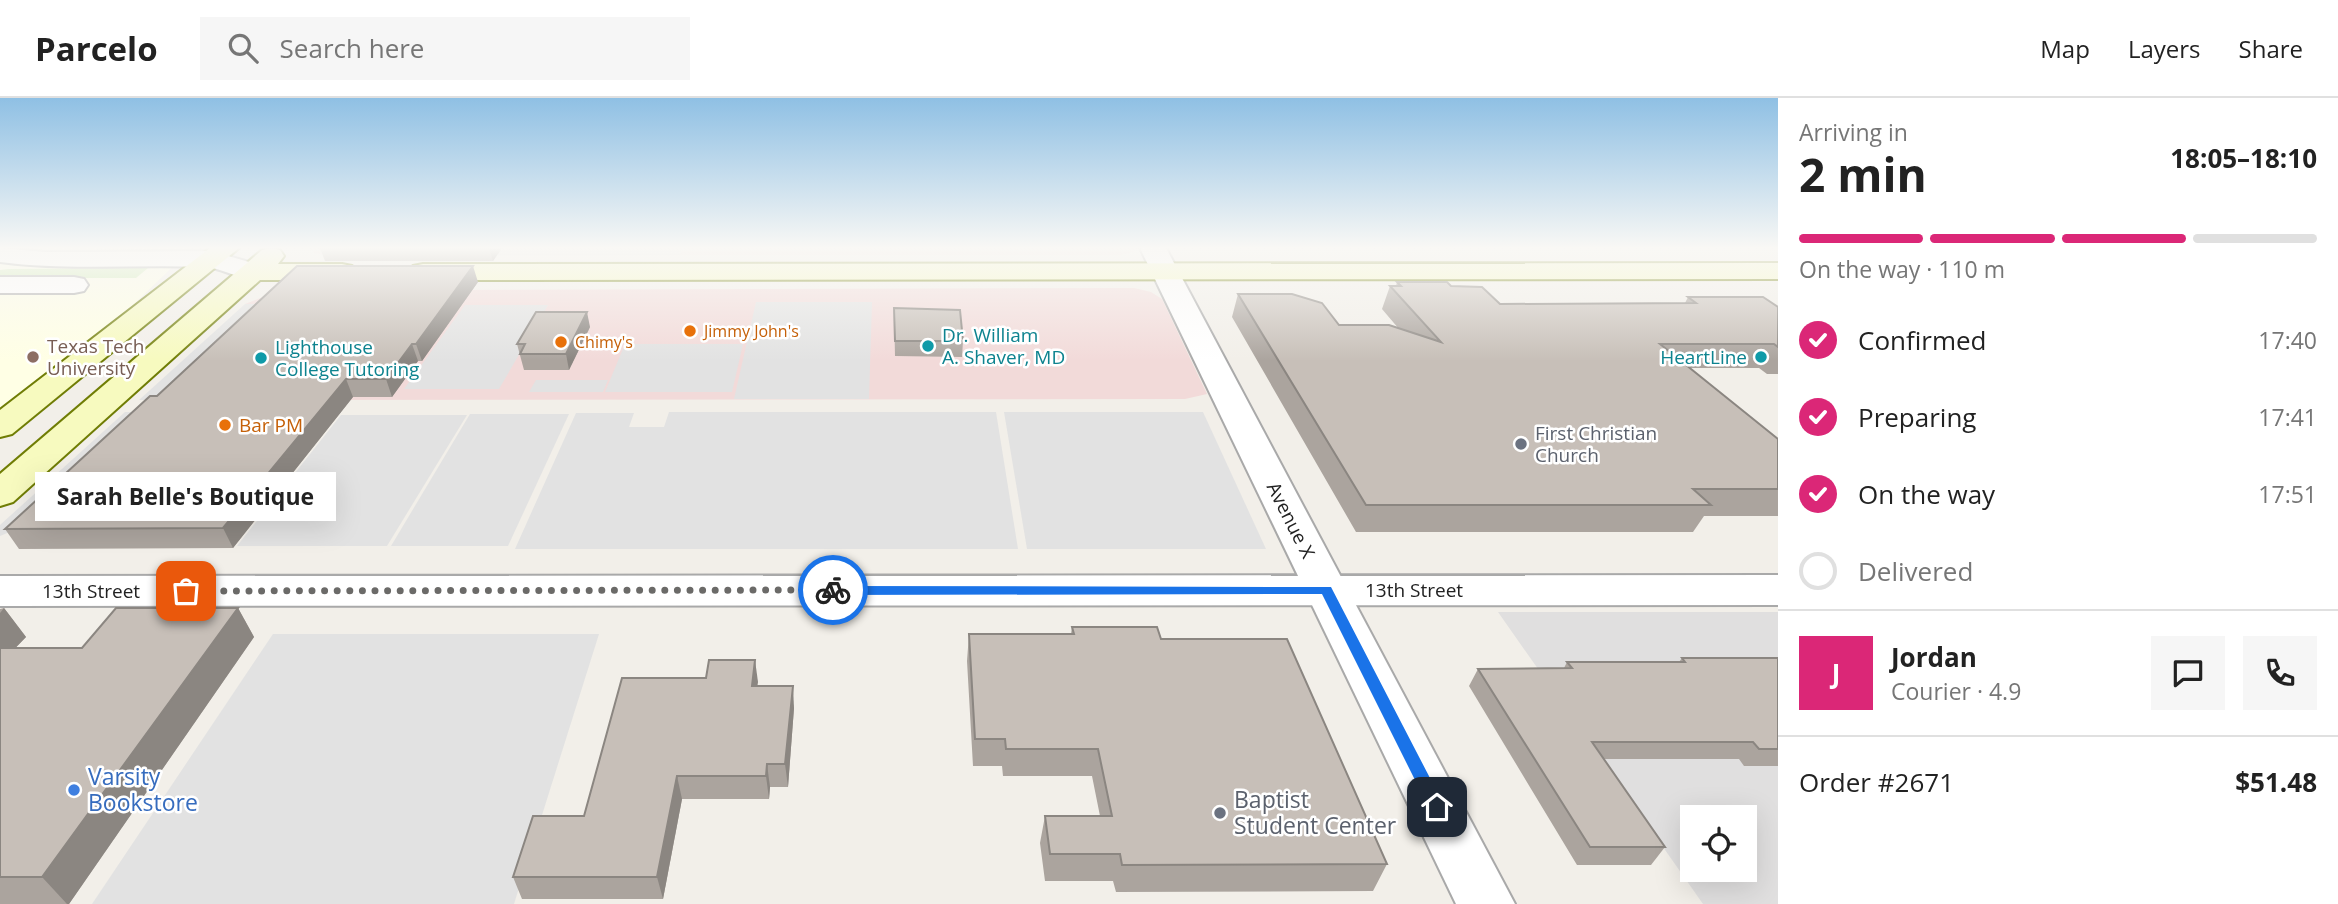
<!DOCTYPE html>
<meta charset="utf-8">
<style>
:root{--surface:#fff;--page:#f6f6f6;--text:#222;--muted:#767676;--line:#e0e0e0;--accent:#db2777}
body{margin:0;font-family:"Open Sans",sans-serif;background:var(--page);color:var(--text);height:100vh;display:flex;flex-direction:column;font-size:26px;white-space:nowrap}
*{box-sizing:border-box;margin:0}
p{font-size:23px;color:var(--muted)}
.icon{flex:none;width:38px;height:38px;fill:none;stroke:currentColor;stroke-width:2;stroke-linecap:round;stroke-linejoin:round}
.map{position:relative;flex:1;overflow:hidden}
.drawer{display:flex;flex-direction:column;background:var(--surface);width:560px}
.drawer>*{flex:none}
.buttons{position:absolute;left:1680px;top:707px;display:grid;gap:14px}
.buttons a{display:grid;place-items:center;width:77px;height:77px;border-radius:0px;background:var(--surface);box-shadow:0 7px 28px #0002;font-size:35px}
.pin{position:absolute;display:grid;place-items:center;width:60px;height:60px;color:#fff;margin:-30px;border-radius:14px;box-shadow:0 4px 10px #0006}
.courier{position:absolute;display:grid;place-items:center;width:70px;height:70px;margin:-35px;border:5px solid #1a73e8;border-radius:50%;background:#fff;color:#222;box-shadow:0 2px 9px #0007}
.bubble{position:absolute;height:49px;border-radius:0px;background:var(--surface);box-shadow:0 7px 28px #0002;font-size:23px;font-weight:700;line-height:49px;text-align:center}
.overview em{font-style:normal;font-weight:700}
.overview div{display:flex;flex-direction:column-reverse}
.overview{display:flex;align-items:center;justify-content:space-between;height:119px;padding:0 21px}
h1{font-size:46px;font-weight:700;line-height:52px}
.bar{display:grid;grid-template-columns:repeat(4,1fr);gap:10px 7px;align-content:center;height:84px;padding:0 21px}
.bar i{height:9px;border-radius:5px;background:var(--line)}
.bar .selected{background:var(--accent)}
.bar p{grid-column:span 4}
.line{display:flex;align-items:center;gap:18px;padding:0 21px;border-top:2px solid var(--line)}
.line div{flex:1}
.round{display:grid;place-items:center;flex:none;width:74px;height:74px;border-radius:0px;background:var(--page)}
ol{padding:0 21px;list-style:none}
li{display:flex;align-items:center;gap:21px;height:77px}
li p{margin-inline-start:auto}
li .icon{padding:7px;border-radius:50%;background:var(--accent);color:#fff;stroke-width:4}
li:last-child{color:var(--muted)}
li i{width:38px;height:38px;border:4px solid var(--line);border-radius:50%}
header{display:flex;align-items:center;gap:42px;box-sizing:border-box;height:98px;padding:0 35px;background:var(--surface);border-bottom:2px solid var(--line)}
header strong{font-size:33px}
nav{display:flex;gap:38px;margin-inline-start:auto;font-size:24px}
.search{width:490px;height:63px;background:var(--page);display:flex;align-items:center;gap:18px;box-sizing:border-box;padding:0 24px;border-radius:0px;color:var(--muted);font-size:26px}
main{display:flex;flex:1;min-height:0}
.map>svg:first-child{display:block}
.residential{fill:#e0dfdf;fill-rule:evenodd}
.commercial{fill:#f2dad9}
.education{fill:#ffffe5}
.grass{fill:#cdebb0}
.parking{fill:#e2e2e2}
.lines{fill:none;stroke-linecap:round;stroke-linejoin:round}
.minor-casing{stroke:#a9a9a9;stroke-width:4}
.tertiary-casing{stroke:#a9a9a9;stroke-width:4}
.secondary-casing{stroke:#707d05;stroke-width:4}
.minor{fill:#fff;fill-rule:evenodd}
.tertiary{fill:#fff;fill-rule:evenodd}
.secondary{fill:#f7fabf;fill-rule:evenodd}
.wall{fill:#aba49e}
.shaded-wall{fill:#8b8681}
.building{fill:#c7bfb8;stroke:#8b8681;stroke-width:2}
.route{fill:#1a73e8}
.done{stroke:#6b6a68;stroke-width:7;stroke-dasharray:0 12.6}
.food-dot{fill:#e8710a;stroke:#fff;stroke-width:2.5}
.culture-dot{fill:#0f9aa8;stroke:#fff;stroke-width:2.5}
.education-dot{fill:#8d6e63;stroke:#fff;stroke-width:2.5}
.worship-dot{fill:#6b7280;stroke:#fff;stroke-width:2.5}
.shop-dot{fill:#3f7fe0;stroke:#fff;stroke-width:2.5}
.labels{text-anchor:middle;stroke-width:5;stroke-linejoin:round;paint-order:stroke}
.far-food-label{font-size:16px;fill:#c56008;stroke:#fff;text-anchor:start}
.culture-label{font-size:19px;fill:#0d838f;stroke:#fff;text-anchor:start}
.education-label{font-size:19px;fill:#785e54;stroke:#fff;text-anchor:start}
.food-label{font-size:19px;fill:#c56008;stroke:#fff;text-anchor:start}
.worship-label{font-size:19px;fill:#5b616d;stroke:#fff;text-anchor:start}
.street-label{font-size:19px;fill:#222;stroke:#fff}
.near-shop-label{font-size:23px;fill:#366cbe;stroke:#fff;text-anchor:start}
.near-worship-label{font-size:23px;fill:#5b616d;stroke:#fff;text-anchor:start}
</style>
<header>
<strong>Parcelo</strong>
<div class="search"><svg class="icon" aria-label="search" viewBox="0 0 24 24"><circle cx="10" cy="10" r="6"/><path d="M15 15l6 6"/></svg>Search here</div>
<nav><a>Map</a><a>Layers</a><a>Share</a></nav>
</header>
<main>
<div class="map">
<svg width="1778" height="806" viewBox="0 0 1778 806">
<rect width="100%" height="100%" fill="#f2efe9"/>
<!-- residential -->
<path class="residential" d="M1498,514H1778V806H1703ZM1692,719H1745V772H1692Z"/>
<!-- commercial -->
<g class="commercial">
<path d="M310,150H1137V151L1131,155L1119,157H680L682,152L325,157L314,155Z"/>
<path d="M1134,190L1151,194L1162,201L1207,296L1185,301L170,302L270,206H245L273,195L444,192Z"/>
</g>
<!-- education -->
<path class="education" d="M0,150H192L132,208L0,310Z"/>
<!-- grass -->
<path class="grass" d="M148,170L136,180H0V172L9,171Z"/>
<!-- parking -->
<g class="parking">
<path d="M395,151H682L680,157L373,158Z"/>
<path d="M756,204H872L869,301H734Z"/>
<path d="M245,206H272L170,302H139Z"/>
<path d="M465,207H548L499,291H404Z"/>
<path d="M625,246H743L732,294H605Z"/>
<path d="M536,282H608L603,294H529Z"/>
<path d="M125,314H157L46,419L0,438V427Z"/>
<path d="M669,314H996L1018,451H515L576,315H634L629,329H664Z"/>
<path d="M1004,314H1203L1266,451H1027Z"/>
<path d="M470,316H569L508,448H391Z"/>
<path d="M341,317H467L387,448H237Z"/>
<path d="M273,536H599L514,806H92Z"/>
</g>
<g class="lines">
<defs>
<g id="minor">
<path d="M0,150L46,154L211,153L263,168L267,174L263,180C242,185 225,170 205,169C136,166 69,173 0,164Z"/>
<path d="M0,179H74L84,181L88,187L84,193L74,195H0Z"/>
<path d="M1778,477V507L0,508V478Z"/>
</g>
<path id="tertiary" d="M1140,150H1166L1515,806H1456Z"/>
<g id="secondary">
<path d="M210,150H239L12,336L0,339V312Z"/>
<path d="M271,150L280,152L284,158L278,166H342L352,168L356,174L352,180L342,182H260L13,404L0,408V376L262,152Z"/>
<path d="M1778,165V181L423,182L413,180L409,174L413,168L423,166Z"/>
</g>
</defs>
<!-- minor casing -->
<use href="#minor" class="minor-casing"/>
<!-- tertiary casing -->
<use href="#tertiary" class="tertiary-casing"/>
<!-- secondary casing -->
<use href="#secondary" class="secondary-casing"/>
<!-- minor -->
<use href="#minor" class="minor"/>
<!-- tertiary -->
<use href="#tertiary" class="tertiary"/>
<!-- secondary -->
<use href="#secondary" class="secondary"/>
</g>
<!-- wall -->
<g class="wall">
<path d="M320,150H502L493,163H325Z"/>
<path d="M478,184L422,263H418L392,299H353L233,450L19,451L5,431Z"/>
<path d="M1397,184L1451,188L1500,206L1685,205L1688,199L1778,209V276H1767L1759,270H1690L1778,341V418H1704L1693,434H1356L1232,219L1238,196L1339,227L1399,231L1382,211L1390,188H1396Z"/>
<path d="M894,210L963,243L962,259L895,258Z"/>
<path d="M590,229L569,272H524L517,246Z"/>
<path d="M4,510L26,539L15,550H82L238,510L254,539L69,806H0V511Z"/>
<path d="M1072,529L1161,541L1387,766L1373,793L1116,794L1113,783H1045L1040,745L1045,718H1100L1092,678H1003L1002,668H973L967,563L969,536H1071Z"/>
<path d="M1682,560H1778V668H1744L1739,661H1604L1665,749L1651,767H1577L1469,588L1478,571L1564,570L1567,564H1679Z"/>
<path d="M755,562L757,588L794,610L788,689H770L769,701H682L663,801H522L513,779L584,718L706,580Z"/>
</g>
<!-- shaded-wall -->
<g class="shaded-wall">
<path d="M489,150H502L493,163Z"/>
<path d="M473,168L478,184L422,263L416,246Z"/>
<path d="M587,214L590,229L569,272L566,256Z"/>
<path d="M412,246L418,263L392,299L386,281Z"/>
<path d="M346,281L353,299L233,450L223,430Z"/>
<path d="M4,510L26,539L0,566V515Z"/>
<path d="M238,510L254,539L69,806H67L42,779Z"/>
<path d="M755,562L758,584L754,610L752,588Z"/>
<path d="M793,588L794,610L788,689L785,666Z"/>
<path d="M767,666L770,689L769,701L766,678Z"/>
<path d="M677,678L682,701L663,801L657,779Z"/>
</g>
<!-- building -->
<g class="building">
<path d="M297,168H473L416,246H412L386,281H346L223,430L5,431L150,298H157Z"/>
<path d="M1397,184H1447L1451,188L1482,189L1500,206L1696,205L1688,199H1763L1778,209V249L1774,246H1660L1778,341V391H1693L1711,407H1366L1238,196H1292L1322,205L1339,227H1389L1441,244L1390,188H1401Z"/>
<path d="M894,210L960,212L963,243H895Z"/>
<path d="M536,214H587L566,256H520L525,246H517Z"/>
<path d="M116,510H238L42,779H0V550H82Z"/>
<path d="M1072,529H1157L1161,541H1287L1387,766L1122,767L1120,756H1050L1045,718H1112L1098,651H1006L1005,641H975L969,536H1074Z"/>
<path d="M1682,560H1778V651H1759L1753,644H1592L1665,749H1590L1478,571L1572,570L1567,564H1685Z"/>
<path d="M709,562H755L752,588H793L785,666H767L766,678H677L657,779H513L533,718H584L622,580H706Z"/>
</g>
<!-- sky -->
<linearGradient id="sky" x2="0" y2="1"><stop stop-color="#8fc0e4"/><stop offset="0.57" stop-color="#f9f8f5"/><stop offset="1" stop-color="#f9f8f5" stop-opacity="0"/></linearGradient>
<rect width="1778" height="263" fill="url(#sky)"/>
<!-- route -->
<path class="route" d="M833,488L1331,489L1445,709L1442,714H1431L1322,496L833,497L826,492Z"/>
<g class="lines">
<!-- done -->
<path class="done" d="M186,493L833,492"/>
</g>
<!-- markers -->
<g class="food-dot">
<circle cx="690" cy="233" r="7"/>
<circle cx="561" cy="244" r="7"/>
<circle cx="225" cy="327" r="7"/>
</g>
<g class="culture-dot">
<circle cx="928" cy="248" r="7"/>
<circle cx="1761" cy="259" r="7"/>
<circle cx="261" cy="260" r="7"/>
</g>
<circle class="education-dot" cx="33" cy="259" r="7"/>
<g class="worship-dot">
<circle cx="1521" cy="346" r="7"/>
<circle cx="1220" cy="715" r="7"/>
</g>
<circle class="shop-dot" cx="74" cy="692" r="7"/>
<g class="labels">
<!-- far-food labels -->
<g class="far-food-label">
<text x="704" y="239">Jimmy John's</text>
<text x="575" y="250">Chimy's</text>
</g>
<!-- culture labels -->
<g class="culture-label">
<text x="942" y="244">Dr. William<tspan x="942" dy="22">A. Shaver, MD</tspan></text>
<text x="275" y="256">Lighthouse<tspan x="275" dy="22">College Tutoring</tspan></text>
<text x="1747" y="266" text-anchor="end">HeartLine</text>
</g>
<!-- education labels -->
<g class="education-label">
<text x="47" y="255">Texas Tech<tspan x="47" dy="22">University</tspan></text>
</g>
<!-- food labels -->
<g class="food-label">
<text x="239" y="334">Bar PM</text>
</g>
<!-- worship labels -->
<g class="worship-label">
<text x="1535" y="342">First Christian<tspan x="1535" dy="22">Church</tspan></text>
</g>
<!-- street labels -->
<g class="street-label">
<text transform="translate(1291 422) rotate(63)" y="7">Avenue X</text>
<text x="1414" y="499">13th Street</text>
<text x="91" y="500">13th Street</text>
</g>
<!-- near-shop labels -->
<g class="near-shop-label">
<text x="88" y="687">Varsity<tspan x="88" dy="26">Bookstore</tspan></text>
</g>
<!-- near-worship labels -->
<g class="near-worship-label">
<text x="1234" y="710">Baptist<tspan x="1234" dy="26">Student Center</tspan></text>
</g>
</g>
</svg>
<div class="buttons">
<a><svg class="icon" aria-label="locate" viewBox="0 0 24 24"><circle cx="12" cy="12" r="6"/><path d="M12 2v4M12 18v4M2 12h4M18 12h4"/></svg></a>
</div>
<div class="pin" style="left:186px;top:493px;background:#ea580c"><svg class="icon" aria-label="bag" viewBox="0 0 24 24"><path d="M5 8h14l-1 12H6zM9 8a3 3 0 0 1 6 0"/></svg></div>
<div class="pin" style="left:1437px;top:709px;background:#1f2937"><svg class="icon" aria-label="home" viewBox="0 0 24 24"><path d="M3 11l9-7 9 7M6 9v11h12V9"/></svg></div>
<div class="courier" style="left:833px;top:492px"><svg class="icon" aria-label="bike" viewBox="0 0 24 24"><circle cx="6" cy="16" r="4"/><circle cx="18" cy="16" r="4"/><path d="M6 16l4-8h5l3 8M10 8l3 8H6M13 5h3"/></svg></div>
<div class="bubble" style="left:35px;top:374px;width:301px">Sarah Belle's Boutique</div>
</div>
<section class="drawer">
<div class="overview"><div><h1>2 min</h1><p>Arriving in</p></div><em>18:05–18:10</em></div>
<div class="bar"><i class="selected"></i><i class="selected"></i><i class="selected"></i><i></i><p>On the way · 110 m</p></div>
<ol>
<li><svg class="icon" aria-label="check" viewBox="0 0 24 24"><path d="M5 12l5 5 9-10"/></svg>Confirmed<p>17:40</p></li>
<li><svg class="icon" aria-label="check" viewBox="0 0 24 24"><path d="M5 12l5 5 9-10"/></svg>Preparing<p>17:41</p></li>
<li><svg class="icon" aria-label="check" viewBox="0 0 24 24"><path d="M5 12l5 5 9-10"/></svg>On the way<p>17:51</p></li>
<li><i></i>Delivered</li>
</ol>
<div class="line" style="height:126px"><b class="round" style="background:var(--accent);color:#fff">J</b><div><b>Jordan</b><p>Courier · 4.9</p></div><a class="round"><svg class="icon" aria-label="chat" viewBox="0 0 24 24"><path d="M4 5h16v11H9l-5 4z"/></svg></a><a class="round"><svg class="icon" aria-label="phone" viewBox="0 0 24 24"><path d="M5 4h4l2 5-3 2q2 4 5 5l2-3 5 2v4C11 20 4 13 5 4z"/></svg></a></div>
<div class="line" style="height:91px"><div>Order #2671</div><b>$51.48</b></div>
</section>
</main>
